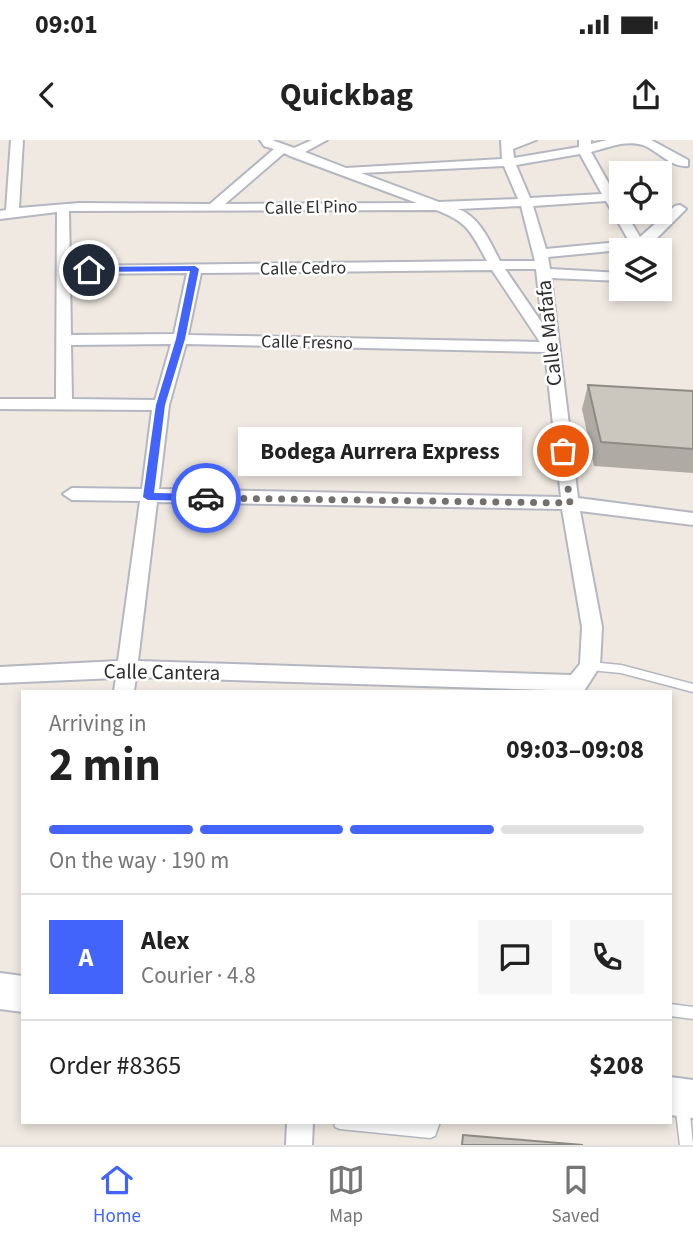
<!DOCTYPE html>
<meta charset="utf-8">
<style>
:root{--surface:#fff;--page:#f6f6f6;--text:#222;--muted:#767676;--line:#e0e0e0;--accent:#4264fb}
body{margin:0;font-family:"Source Sans 3",sans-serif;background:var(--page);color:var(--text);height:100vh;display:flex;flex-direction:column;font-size:26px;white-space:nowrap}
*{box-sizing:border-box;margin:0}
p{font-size:23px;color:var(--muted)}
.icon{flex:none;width:38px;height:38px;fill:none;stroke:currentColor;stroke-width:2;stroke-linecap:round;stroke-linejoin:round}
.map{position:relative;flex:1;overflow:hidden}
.sheet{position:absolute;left:21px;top:550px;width:651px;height:434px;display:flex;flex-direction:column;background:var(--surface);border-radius:0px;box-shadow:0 4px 10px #0003}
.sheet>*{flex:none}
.buttons{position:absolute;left:609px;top:21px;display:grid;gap:14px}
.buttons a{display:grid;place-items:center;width:63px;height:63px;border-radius:0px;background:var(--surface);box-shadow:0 4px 10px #0003;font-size:35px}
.pin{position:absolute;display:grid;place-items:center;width:60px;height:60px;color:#fff;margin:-30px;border:4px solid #fff;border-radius:50%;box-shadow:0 2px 7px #0007}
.courier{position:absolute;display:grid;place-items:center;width:70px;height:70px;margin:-35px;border:5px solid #4264fb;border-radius:50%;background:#fff;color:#222;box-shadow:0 2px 9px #0007}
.bubble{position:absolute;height:49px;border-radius:0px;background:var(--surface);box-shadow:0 4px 10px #0003;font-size:23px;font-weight:700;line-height:49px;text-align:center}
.summary em{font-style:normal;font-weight:700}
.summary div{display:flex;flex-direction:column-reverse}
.summary{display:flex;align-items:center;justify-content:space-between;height:119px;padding:0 28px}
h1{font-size:46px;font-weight:700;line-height:52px}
.bar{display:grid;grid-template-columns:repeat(4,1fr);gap:10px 7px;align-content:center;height:84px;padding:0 28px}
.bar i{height:9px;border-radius:5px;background:var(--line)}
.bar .selected{background:var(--accent)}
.bar p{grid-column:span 4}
.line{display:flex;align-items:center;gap:18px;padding:0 28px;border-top:2px solid var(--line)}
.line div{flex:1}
.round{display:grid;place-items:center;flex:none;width:74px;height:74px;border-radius:0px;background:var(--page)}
.status{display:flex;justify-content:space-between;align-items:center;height:49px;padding:0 35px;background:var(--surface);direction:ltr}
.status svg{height:19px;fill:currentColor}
header{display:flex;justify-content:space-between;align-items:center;height:91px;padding:0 28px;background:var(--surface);font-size:32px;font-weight:700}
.tabs{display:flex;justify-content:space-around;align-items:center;height:98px;border-top:2px solid var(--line);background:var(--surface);font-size:19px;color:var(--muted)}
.tabs a{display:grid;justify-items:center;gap:4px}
.tabs .selected{color:var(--accent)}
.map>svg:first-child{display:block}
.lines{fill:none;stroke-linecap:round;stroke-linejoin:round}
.service-casing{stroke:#b4b7c1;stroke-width:3}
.minor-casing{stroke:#b4b7c1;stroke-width:4}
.secondary-casing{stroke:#b4b7c1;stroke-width:4}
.service{fill:#fff;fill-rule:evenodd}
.minor{fill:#fff;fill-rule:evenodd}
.secondary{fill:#fff;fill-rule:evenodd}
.wall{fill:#afaba4}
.building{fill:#cbc7bf;stroke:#8e8b86;stroke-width:2}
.route{fill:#4264fb}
.done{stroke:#726f6d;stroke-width:7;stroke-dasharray:0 12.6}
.labels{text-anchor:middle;stroke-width:5;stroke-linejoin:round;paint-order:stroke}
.far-street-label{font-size:18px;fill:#2e2e2e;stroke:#fff}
.street-label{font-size:21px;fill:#2e2e2e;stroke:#fff}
</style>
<div class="status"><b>09:01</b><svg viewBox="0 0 49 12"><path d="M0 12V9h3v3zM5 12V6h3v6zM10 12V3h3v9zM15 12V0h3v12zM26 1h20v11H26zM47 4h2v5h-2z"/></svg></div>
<header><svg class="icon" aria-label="back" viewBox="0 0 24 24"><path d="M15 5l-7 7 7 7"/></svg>Quickbag<svg class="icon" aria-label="share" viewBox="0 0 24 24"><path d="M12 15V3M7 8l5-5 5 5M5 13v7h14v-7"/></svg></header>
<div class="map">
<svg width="693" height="1005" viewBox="0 0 693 1005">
<rect width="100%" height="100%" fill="#efe9e1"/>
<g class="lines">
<defs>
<g id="service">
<path d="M590,522L621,525L693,544V552L621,533L590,530L587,529L585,526L587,523Z"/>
<path d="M670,864L693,867V879L670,876Z"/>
<path d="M682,957L687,959L689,964L693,1005H680L675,964L677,959Z"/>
<path d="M334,982H404L426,984L427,982H440L435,996L430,998L340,989L335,987Z"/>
</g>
<g id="minor">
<path d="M11,0H23L19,68L79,63L210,64L274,9L264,6L260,0H272L294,8L312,0H327L305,12L346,28L502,19L501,0H536L513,9L514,18L579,7V0H591V4L607,0H651L688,20V26C672,28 658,11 643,5C625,0 610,7 591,12L621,65V72H625L640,97L675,66L680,65L686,69L654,101L644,106L645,110L631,109L548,117L550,129L621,133V141L551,138L578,358L693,373V385L580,371L602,487L600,526L584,551L136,537L134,551H114L116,538L0,543V527L118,521L140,361L72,360L63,354L72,348L142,349L152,270L0,269V259H56L57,72L0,79V71L6,70ZM284,13L290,16L417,63L225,64ZM580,14L602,54L530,58L516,25ZM504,26L518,59L439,62L361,33ZM606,61L629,101L546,109L533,66ZM521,66L535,121H500C490,102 480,77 458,69ZM436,70C468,82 471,92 487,121L70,126L69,71ZM505,129H536L542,183ZM492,130L540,202L188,195L201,133ZM187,133L174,194L71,195L70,134ZM171,204L155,260L72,259L71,205ZM186,204L545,212L561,357L159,349L169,265ZM157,362L562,369L582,487L580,524L571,535L138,521Z"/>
<path d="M287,982H313L312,1005H286Z"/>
</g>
<g id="secondary">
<path d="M0,833L23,836V872L0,869Z"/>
<path d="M670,937L693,940V978L670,975Z"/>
</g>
</defs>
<!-- service casing -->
<use href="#service" class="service-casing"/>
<!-- minor casing -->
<use href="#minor" class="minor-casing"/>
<!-- secondary casing -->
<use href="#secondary" class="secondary-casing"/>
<!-- service -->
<use href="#service" class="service"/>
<!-- minor -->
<use href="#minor" class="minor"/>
<!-- secondary -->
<use href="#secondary" class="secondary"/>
</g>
<!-- wall -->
<path class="wall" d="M588,245L693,251V333L594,326L582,269Z"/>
<!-- building -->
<g class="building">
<path d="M588,245L693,251V309L601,302Z"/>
<path d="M463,995L583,1005H462Z"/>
</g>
<!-- route -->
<path class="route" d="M195,126L199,129L185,199L165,265L154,353L206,354L211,358L206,361L148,360L143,357L156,265L176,199L190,131L89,132L85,130L89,127Z"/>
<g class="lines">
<!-- done -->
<path class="done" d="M206,358L570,363L563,311"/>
</g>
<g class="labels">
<!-- far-street labels -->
<g class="far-street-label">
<text transform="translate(311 67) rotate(-1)" y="6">Calle El Pino</text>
<text transform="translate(303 128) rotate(-1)" y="6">Calle Cedro</text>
<text transform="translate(307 202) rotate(1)" y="6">Calle Fresno</text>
</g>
<!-- street labels -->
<g class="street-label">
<text transform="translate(549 193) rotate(-96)" y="7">Calle Mafafa</text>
<text transform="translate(162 532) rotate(1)" y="7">Calle Cantera</text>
</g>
</g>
</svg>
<div class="buttons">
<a><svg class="icon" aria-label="locate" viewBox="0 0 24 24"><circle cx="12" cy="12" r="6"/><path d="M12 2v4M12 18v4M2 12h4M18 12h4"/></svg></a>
<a><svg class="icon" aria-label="layers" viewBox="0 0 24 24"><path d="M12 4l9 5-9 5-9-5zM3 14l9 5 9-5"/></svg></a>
</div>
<div class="pin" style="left:563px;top:311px;background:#ea580c"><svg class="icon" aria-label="bag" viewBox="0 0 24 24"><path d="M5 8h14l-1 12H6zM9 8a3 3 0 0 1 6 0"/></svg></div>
<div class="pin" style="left:89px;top:130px;background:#1f2937"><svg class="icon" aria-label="home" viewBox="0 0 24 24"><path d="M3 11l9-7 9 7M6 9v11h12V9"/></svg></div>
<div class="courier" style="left:206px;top:358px"><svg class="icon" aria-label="car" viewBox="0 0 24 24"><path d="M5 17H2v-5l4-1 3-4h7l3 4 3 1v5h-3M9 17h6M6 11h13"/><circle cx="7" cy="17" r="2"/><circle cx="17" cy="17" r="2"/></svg></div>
<div class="bubble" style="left:238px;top:287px;width:284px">Bodega Aurrera Express</div>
<section class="sheet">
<div class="summary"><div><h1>2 min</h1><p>Arriving in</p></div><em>09:03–09:08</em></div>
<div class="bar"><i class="selected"></i><i class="selected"></i><i class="selected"></i><i></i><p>On the way · 190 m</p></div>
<div class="line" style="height:126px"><b class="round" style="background:var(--accent);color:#fff">A</b><div><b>Alex</b><p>Courier · 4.8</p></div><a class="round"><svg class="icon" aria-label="chat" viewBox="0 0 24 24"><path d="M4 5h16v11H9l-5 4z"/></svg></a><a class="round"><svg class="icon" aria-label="phone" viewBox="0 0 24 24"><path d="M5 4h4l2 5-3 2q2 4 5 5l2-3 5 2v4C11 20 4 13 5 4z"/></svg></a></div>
<div class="line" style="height:91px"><div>Order #8365</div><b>$208</b></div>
</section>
</div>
<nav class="tabs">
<a class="selected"><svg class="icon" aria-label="home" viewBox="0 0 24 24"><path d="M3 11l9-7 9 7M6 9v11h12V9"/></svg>Home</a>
<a><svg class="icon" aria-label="map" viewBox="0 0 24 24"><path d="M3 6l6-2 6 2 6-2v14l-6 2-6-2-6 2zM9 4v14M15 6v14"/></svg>Map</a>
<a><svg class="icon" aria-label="saved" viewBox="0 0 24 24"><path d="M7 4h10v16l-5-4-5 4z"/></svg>Saved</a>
</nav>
